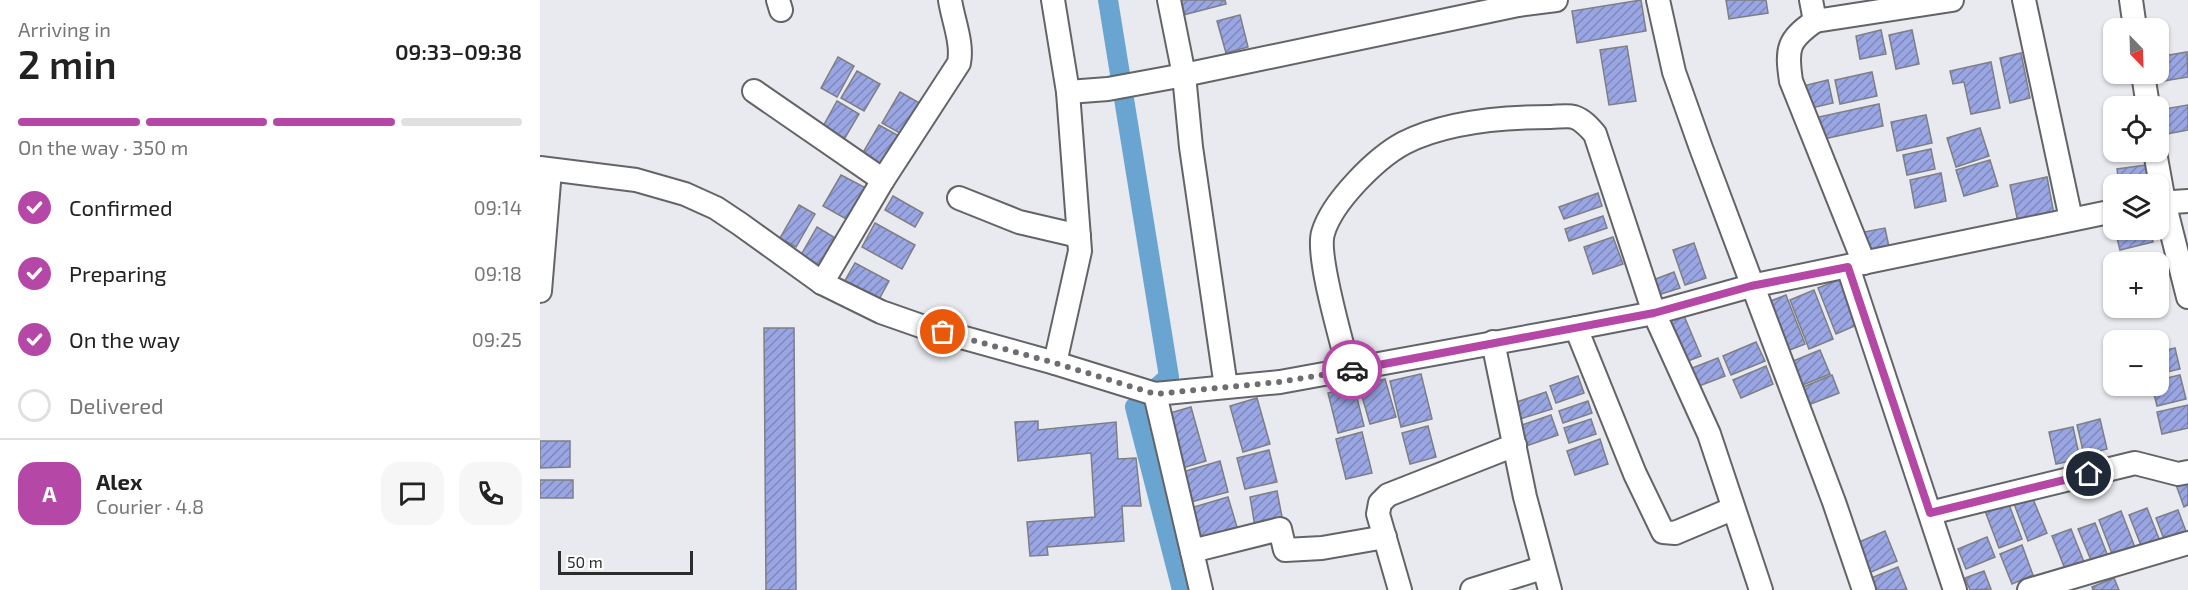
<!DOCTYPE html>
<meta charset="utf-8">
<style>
:root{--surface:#fff;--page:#f6f6f6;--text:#222;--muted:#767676;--line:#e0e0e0;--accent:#b548a6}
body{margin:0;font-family:"Exo 2",sans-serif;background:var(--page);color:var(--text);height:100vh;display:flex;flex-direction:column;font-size:22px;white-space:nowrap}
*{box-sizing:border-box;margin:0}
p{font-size:20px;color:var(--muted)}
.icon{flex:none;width:33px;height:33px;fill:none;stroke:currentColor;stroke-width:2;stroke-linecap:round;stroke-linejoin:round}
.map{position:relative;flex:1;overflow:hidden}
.drawer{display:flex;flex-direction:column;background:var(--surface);width:540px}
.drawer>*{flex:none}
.needle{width:39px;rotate:157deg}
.fabs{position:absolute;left:1563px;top:18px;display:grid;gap:12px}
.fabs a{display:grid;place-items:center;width:66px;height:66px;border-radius:12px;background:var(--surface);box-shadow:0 2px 4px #0004;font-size:30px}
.scale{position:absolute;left:18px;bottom:15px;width:135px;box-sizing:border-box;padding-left:6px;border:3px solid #2b2c2e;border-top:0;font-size:16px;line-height:21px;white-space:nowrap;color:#2b2c2e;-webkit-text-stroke:4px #fff;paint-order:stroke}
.pin{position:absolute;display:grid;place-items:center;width:51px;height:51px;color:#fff;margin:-26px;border:3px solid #fff;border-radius:50%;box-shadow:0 2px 6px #0007}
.courier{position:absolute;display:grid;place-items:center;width:60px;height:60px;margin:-30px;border:4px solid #b548a6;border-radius:50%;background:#fff;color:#222;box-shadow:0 2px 8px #0007}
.overview em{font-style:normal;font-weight:600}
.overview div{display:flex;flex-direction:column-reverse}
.overview{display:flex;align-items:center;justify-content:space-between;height:102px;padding:0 18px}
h1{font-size:39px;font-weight:600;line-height:45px}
.bar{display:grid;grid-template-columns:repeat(4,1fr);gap:9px 6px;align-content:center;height:72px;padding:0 18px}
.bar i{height:8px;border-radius:4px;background:var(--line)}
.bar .current{background:var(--accent)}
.bar p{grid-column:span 4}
.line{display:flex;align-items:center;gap:15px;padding:0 18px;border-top:2px solid var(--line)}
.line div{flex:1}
.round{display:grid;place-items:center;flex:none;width:63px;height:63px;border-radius:18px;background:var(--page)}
ol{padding:0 18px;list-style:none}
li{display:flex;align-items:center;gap:18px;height:66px}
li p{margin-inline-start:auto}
li .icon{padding:6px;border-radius:50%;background:var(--accent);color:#fff;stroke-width:4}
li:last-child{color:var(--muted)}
li i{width:33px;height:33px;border:3px solid var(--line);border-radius:50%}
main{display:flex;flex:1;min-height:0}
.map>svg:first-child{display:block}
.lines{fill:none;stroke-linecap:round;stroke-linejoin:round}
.canal{stroke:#6aa5d1;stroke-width:20}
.building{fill:url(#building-hatch);stroke:#7e7f84;stroke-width:1.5}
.minor-casing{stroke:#636468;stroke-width:26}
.minor{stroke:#fff;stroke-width:22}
.done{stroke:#6d6e72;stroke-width:6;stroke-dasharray:0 10.8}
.route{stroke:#b548a6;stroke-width:8}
</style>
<main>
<section class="drawer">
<div class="overview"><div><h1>2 min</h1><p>Arriving in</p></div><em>09:33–09:38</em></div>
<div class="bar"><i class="current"></i><i class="current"></i><i class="current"></i><i></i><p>On the way · 350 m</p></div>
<ol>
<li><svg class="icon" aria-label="check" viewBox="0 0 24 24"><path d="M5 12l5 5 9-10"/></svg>Confirmed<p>09:14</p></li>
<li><svg class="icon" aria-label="check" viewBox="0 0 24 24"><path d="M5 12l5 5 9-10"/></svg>Preparing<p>09:18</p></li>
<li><svg class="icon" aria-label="check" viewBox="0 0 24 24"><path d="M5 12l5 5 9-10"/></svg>On the way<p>09:25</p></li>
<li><i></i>Delivered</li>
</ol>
<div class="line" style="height:108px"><b class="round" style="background:var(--accent);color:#fff">A</b><div><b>Alex</b><p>Courier · 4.8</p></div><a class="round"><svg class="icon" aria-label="chat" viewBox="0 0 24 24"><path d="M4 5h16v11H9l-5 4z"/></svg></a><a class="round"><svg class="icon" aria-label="phone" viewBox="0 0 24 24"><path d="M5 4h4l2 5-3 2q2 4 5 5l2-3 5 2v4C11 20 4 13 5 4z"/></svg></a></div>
</section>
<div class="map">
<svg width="1648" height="590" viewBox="0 0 1648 590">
<defs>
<pattern id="building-hatch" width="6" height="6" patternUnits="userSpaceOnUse" patternTransform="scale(1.5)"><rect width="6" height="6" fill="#99a6e3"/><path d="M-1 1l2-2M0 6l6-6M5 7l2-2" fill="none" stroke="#7d87b8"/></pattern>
</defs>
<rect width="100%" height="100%" fill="#e8eaef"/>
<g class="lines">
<!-- canal -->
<path class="canal" d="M568,0L629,377L595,407L642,590"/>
</g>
<!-- building -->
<g class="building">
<path d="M639,0H685L686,4L643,15Z"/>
<path d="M1101,0L1106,31L1037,43L1032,11Z"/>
<path d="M1186,0H1226L1228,13L1189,19Z"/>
<path d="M700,15L708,47L686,53L677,21Z"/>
<path d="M1341,30L1346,54L1320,59L1316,36Z"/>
<path d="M1372,30L1379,64L1356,69L1349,35Z"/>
<path d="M1087,46L1096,101L1069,105L1060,50Z"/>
<path d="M1647,52L1648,77L1612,83L1611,74H1618V57Z"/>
<path d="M1481,53L1490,98L1470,103L1460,58Z"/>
<path d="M298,57L314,66L297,97L281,88Z"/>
<path d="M1451,62L1460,108L1431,114L1424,82L1413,84L1410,71Z"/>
<path d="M317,71L340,84L324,111L301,98Z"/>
<path d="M1332,72L1337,96L1300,104L1295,80Z"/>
<path d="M1288,80L1293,103L1267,109L1263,86Z"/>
<path d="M360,92L383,105L365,136L342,123Z"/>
<path d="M297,101L319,114L302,143L281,130Z"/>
<path d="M1339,104L1343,126L1279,140L1274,118Z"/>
<path d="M1648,105V130L1621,135L1618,110Z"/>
<path d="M1386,115L1392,143L1357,151L1351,122Z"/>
<path d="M339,125L359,136L342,168L321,156Z"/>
<path d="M1440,128L1449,156L1416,167L1407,138Z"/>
<path d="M1391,149L1395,169L1367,175L1363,155Z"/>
<path d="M1450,160L1458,186L1424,196L1416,170Z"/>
<path d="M1606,165L1609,184H1579L1577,169Z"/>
<path d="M1401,173L1406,201L1375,208L1370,180Z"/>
<path d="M301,175L326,188L308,220L283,206Z"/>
<path d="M1507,177L1514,214L1478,222L1470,185Z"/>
<path d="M1058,193L1062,206L1024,219L1019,207Z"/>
<path d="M353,196L383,213L375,227L345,210Z"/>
<path d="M259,205L275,214L256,247L240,238Z"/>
<path d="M1063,216L1067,228L1029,241L1025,229Z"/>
<path d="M335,223L375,245L362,269L322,247Z"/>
<path d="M277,227L302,242L286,269L261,255Z"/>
<path d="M1345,228L1350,252L1329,256L1324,232Z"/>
<path d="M1575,230H1610L1613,242L1580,250Z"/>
<path d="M1073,237L1083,264L1053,274L1044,247Z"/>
<path d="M1154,243L1166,278L1145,285L1133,250Z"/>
<path d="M1610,254L1612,262H1585V260Z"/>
<path d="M315,263L349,281L337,303L303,284Z"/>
<path d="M1134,272L1140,288L1118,295L1113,280Z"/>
<path d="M1301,279L1319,324L1296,334L1278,288Z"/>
<path d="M1274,290L1293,339L1269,349L1250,300Z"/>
<path d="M1246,295L1265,344L1242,353L1223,304Z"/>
<path d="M1142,311L1161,356L1140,364L1122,319Z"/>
<path d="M224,328H254L256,590H226Z"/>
<path d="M1216,342L1225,361L1191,375L1183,356Z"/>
<path d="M1635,348L1640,369L1618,374V352Z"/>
<path d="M1280,350L1290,374L1255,388L1246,364Z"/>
<path d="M1178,358L1185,376L1154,388L1147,370Z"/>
<path d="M1226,366L1233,384L1201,398L1193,380Z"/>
<path d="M881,374L892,419L861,427L850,381Z"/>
<path d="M1292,375L1299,393L1263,407L1256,390Z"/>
<path d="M1640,375L1646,399L1617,406L1612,386H1618V380Z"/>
<path d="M1038,376L1044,393L1016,403L1010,386Z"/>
<path d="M845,379L856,417L830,424L819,386Z"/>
<path d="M814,386L824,426L798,433L788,393Z"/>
<path d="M1006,392L1012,409L980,419L974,403Z"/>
<path d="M717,398L730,444L703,452L690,406Z"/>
<path d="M1048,401L1052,413L1023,423L1019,411Z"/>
<path d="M1648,405V428L1622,434L1617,412Z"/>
<path d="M651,407L666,461L639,469L623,415Z"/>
<path d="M1011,415L1018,435L986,446L979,426Z"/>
<path d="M1051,419L1056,434L1029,443L1024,428Z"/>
<path d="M1560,419L1567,449L1544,455L1537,425Z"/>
<path d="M498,421V430L576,422L578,459L596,458L601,506H582L584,541L507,547L508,555L490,556L487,522L555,517L551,453L478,461L475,422Z"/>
<path d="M888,426L896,457L870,464L862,433Z"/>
<path d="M1533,427L1540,459L1516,464L1509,432Z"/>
<path d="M822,432L832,473L806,479L796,439Z"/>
<path d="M1060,439L1068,464L1035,475L1027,451Z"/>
<path d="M0,441H30V467L0,468Z"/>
<path d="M729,450L737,482L705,489L697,458Z"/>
<path d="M680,461L688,492L647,503L639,473Z"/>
<path d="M1648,477V505L1644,507L1635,482Z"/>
<rect x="0" y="480" width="33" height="18"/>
<path d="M737,491L743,522L715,527L710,497Z"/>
<path d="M1491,494L1507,533L1488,541L1473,501Z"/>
<path d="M688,497L697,527L653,540L644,510Z"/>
<path d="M1468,502L1482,539L1459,548L1445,511Z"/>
<path d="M1607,508L1620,541L1602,548L1589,515Z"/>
<path d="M1638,510L1647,534L1625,542L1616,518Z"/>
<path d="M1581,511L1596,550L1574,559L1559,520Z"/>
<path d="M1555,523L1569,559L1553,565L1538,529Z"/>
<path d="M1531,529L1544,562L1525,569L1512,536Z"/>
<path d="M1345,531L1357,561L1324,575L1312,545Z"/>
<path d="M1447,537L1455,557L1426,569L1418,549Z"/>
<path d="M1482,545L1493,575L1472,584L1460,554Z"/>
<path d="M1358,567L1367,590H1328L1324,581Z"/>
<path d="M1444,571L1451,589L1430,590L1425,578Z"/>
<path d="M1574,578L1579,590H1553L1552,587Z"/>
</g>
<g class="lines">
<defs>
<g id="minor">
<path d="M238,0L241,10"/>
<path d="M513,0L528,92L540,251L515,363"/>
<path d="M629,0L644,75L978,5L1016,0"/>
<path d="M1118,0L1134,72L1161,148L1294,502L1324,590"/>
<path d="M1271,0L1275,21C1248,40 1246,48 1251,81L1324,263"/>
<path d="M1484,0L1531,219"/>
<path d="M1591,0L1595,28"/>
<path d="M1275,21L1412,0"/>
<path d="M1603,74L1608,106"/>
<path d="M214,91L343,180"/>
<path d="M528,92L568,89L644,75L651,147L686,387"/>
<path d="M1615,152L1624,202L1648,297"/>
<path d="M0,168L96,180L145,194L176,208L200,224L282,283L341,312L381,326L515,363L615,394L740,382L1036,328L1114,313L1211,286L1574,211"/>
<path d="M419,198L479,222L539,236"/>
<path d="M1618,203L1648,201"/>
<path d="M1308,267L1415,590"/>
<path d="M282,283L343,180L419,63C423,43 413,20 410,0"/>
<path d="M0,291L10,170"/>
<path d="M1036,328L1095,474L1123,532L1135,533L1192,509"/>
<path d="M953,342L985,497L1010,590"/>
<path d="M809,371C802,342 776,256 783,233C792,202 836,158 864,143C907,121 964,117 1011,117C1018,117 1027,115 1034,117C1043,120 1049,127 1055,134L1114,313L1169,434L1221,590"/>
<path d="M615,394L661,590"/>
<path d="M1390,513L1595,463L1638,474L1648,472"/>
<path d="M652,551L740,529L745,550L782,548L845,537"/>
<path d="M860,590L838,514L840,503L848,495L975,445"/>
<path d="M932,590L1002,568"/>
<path d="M1489,590L1648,543"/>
</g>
</defs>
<!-- minor casing -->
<use href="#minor" class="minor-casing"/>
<!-- minor -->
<use href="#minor" class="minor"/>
</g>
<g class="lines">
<!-- done -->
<path class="done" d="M403,332L515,363L615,394L740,382L812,370"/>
<!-- route -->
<path class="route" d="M812,370L1114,313L1211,286L1308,267L1390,513L1549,474"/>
</g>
</svg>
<div class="fabs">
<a><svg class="needle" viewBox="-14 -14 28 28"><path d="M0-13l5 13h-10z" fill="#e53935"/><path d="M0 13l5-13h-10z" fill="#767676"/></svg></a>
<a><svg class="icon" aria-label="locate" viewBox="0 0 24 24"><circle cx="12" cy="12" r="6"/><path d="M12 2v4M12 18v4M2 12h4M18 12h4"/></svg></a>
<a><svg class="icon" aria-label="layers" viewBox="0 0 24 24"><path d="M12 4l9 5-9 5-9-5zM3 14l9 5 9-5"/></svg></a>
<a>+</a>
<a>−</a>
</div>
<div class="scale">50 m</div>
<div class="pin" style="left:403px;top:332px;background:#ea580c"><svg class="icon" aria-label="bag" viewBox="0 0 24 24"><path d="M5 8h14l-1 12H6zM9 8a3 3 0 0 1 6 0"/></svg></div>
<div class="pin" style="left:1549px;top:474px;background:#1f2937"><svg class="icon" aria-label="home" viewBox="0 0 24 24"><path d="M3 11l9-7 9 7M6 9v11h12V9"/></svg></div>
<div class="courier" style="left:812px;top:370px"><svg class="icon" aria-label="car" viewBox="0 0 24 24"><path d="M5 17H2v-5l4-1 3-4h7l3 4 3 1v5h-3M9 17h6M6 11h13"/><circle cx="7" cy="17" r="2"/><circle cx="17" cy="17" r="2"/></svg></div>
</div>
</main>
